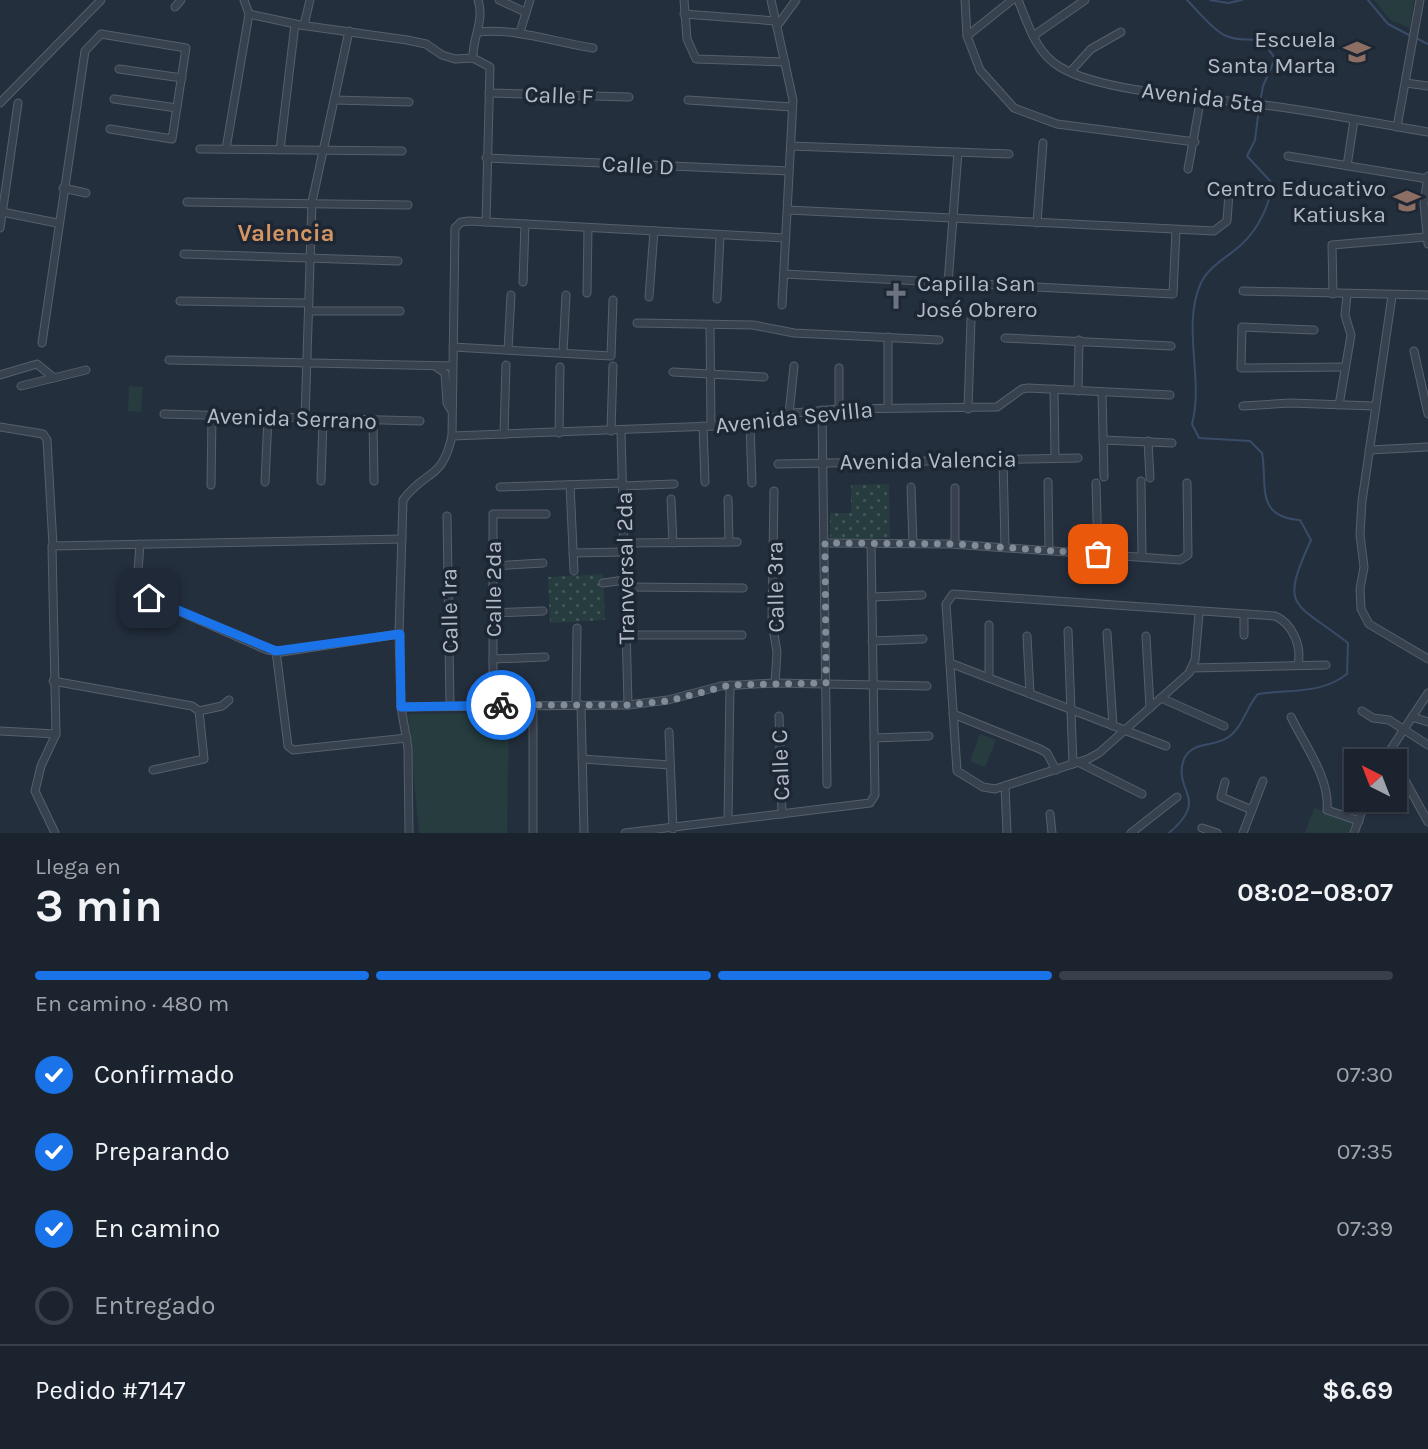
<!DOCTYPE html>
<html lang="es">
<meta charset="utf-8">
<style>
:root{--surface:#1b232e;--page:#282f3a;--text:#f1f3f6;--muted:#a0a4aa;--line:#39404a;--accent:#1a73e8}
body{margin:0;font-family:Karla,sans-serif;background:var(--page);color:var(--text);height:100vh;display:flex;flex-direction:column;font-size:26px;white-space:nowrap}
*{box-sizing:border-box;margin:0}
p{font-size:23px;color:var(--muted)}
.icon{flex:none;width:38px;height:38px;fill:none;stroke:currentColor;stroke-width:2;stroke-linecap:round;stroke-linejoin:round}
.map{position:relative;height:833px;overflow:hidden}
.side{display:flex;flex-direction:column;background:var(--surface);flex:1}
.side>*{flex:none}
.needle{width:46px;rotate:318deg}
.controls{position:absolute;left:1344px;top:749px;display:grid;gap:14px}
.controls a{display:grid;place-items:center;width:63px;height:63px;border-radius:0px;background:var(--surface);box-shadow:0 2px 5px #0004,0 0 0 2px var(--line);font-size:35px}
.pin{position:absolute;display:grid;place-items:center;width:60px;height:60px;color:#fff;margin:-30px;border-radius:14px;box-shadow:0 4px 10px #0006}
.courier{position:absolute;display:grid;place-items:center;width:70px;height:70px;margin:-35px;border:5px solid #1a73e8;border-radius:50%;background:#fff;color:#222;box-shadow:0 2px 9px #0007}
.summary em{font-style:normal;font-weight:700}
.summary div{display:flex;flex-direction:column-reverse}
.summary{display:flex;align-items:center;justify-content:space-between;height:119px;padding:0 35px}
h1{font-size:46px;font-weight:700;line-height:52px}
.bar{display:grid;grid-template-columns:repeat(4,1fr);gap:10px 7px;align-content:center;height:84px;padding:0 35px}
.bar i{height:9px;border-radius:5px;background:var(--line)}
.bar .on{background:var(--accent)}
.bar p{grid-column:span 4}
.line{display:flex;align-items:center;gap:18px;padding:0 35px;border-top:2px solid var(--line)}
.line div{flex:1}
ol{padding:0 35px;list-style:none}
li{display:flex;align-items:center;gap:21px;height:77px}
li p{margin-inline-start:auto}
li .icon{padding:7px;border-radius:50%;background:var(--accent);color:#fff;stroke-width:4}
li:last-child{color:var(--muted)}
li i{width:38px;height:38px;border:4px solid var(--line);border-radius:50%}
.map>svg:first-child{display:block}
.green{fill:#263c3f}
.park{fill:url(#park-dots)}
.lines{fill:none;stroke-linecap:round;stroke-linejoin:round}
.stream{stroke:#394c67;stroke-width:2}
.minor-casing{stroke:#565f6c;stroke-width:9}
.minor{stroke:#38414e;stroke-width:7}
.done{stroke:#828b98;stroke-width:7;stroke-dasharray:0 12.6}
.route{stroke:#1a73e8;stroke-width:9}
.labels{text-anchor:middle;stroke-width:7;stroke-linejoin:round;paint-order:stroke}
.poi-label{font-size:23px;fill:#b4bcc9;stroke:#1d2633;text-anchor:end}
.street-label{font-size:23px;fill:#b4bcc9;stroke:#1d2633}
.neighbourhood-label{font-size:24px;font-weight:bold;fill:#d59563;stroke:#1d2633}
</style>
<div class="map">
<svg width="1428" height="833" viewBox="0 0 1428 833">
<defs>
<pattern id="park-dots" width="8" height="8" patternUnits="userSpaceOnUse" patternTransform="scale(1.75)"><rect width="8" height="8" fill="#263c3f"/><path d="M2 2h.1M6 6h.1" fill="none" stroke="#435659" stroke-width="1.8" stroke-linecap="round"/></pattern>
</defs>
<rect width="100%" height="100%" fill="#242f3e"/>
<!-- green -->
<g class="green">
<path d="M1374,0H1414L1410,28L1390,20Z"/>
<path d="M129,386L143,387L141,412L128,411Z"/>
<path d="M509,713L507,833H419L408,714Z"/>
<path d="M980,734L996,740L985,767L970,761Z"/>
<path d="M1314,808L1354,820L1349,833H1305Z"/>
</g>
<!-- park -->
<g class="park">
<path d="M889,484L890,538L830,539V513H851V485Z"/>
<path d="M603,574L605,620L550,623L548,577Z"/>
</g>
<g class="lines">
<!-- stream -->
<g class="stream">
<path d="M1187,0C1197,10 1211,28 1224,35C1249,47 1257,27 1275,59L1263,86L1260,102"/>
<path d="M1210,0L1228,3L1242,0"/>
<path d="M1368,0L1388,24L1411,36"/>
<path d="M1416,38L1428,44"/>
<path d="M1169,833C1211,797 1172,792 1184,759C1192,741 1213,747 1227,738C1243,728 1246,707 1258,694C1289,689 1320,695 1347,674L1348,643C1294,601 1279,610 1311,540L1300,520C1254,517 1268,484 1262,453L1250,441L1199,438L1192,424C1204,380 1182,328 1200,285C1208,266 1227,258 1242,244C1258,229 1270,205 1272,183L1247,156L1255,140L1259,108"/>
</g>
<defs>
<g id="minor">
<path d="M499,0L525,12"/>
<path d="M684,0L687,39L696,59L785,62"/>
<path d="M771,0L793,100L782,305"/>
<path d="M965,0L967,36L980,70L1014,108L1057,124L1195,142"/>
<path d="M1018,0C1028,24 1036,53 1060,67C1103,93 1211,98 1264,105C1319,112 1373,123 1428,132"/>
<path d="M175,7L181,0"/>
<path d="M249,14L300,25L407,40L426,44L442,55L455,59L473,58L490,67L486,222"/>
<path d="M684,14L776,21"/>
<path d="M304,25L310,0"/>
<path d="M777,26L796,0"/>
<path d="M478,32C517,28 554,42 593,48"/>
<path d="M520,32L530,0"/>
<path d="M967,36L1012,0"/>
<path d="M1033,36L1085,0"/>
<path d="M473,58C472,38 485,21 478,0"/>
<path d="M119,69L182,78"/>
<path d="M1071,71L1091,49L1121,32"/>
<path d="M1406,83L1428,86"/>
<path d="M489,93L629,97"/>
<path d="M114,99L177,108"/>
<path d="M334,100L409,102"/>
<path d="M688,100L792,107"/>
<path d="M0,103L101,0"/>
<path d="M1397,127L1420,0"/>
<path d="M791,146L1009,154"/>
<path d="M200,149L402,151"/>
<path d="M226,149L249,14L244,0"/>
<path d="M280,150L295,24"/>
<path d="M1288,156L1428,179"/>
<path d="M486,158L789,171"/>
<path d="M1347,166L1354,120"/>
<path d="M1188,169L1201,97"/>
<path d="M1428,176L1424,203L1428,244"/>
<path d="M63,188L86,193"/>
<path d="M187,202L408,205"/>
<path d="M788,210L1214,231L1227,221L1229,193"/>
<path d="M2,212L57,223"/>
<path d="M1037,223L1043,143"/>
<path d="M0,228L18,103"/>
<path d="M184,254L398,261"/>
<path d="M784,274L1173,294L1176,231"/>
<path d="M523,282L525,224"/>
<path d="M948,283L958,152"/>
<path d="M1243,291L1428,295"/>
<path d="M587,293L588,228"/>
<path d="M1333,294L1332,245L1426,237"/>
<path d="M1392,296L1362,501L1360,535L1364,567L1360,589L1361,609L1369,624L1428,659"/>
<path d="M649,297L654,231"/>
<path d="M717,299L720,235"/>
<path d="M180,301L309,303"/>
<path d="M309,311H400"/>
<path d="M637,323L753,325L794,333L939,340"/>
<path d="M710,326L711,426"/>
<path d="M1314,330L1242,327L1241,368L1345,367"/>
<path d="M1005,338L1171,346"/>
<path d="M42,343L85,51L101,34L186,48L172,139L110,129"/>
<path d="M453,347L611,356L613,300"/>
<path d="M508,350L511,295"/>
<path d="M1414,351L1428,414"/>
<path d="M563,353L566,295"/>
<path d="M169,360L452,366"/>
<path d="M435,366L445,373L447,403L451,410"/>
<path d="M673,372L764,377"/>
<path d="M0,375L37,364L54,378"/>
<path d="M21,386L86,370"/>
<path d="M1054,389L1055,458"/>
<path d="M1078,391L1079,340"/>
<path d="M1102,393L1104,477"/>
<path d="M1339,405L1351,335L1345,315L1347,295"/>
<path d="M1243,406L1290,403L1374,406"/>
<path d="M888,408V337"/>
<path d="M839,409V368"/>
<path d="M968,409L971,320"/>
<path d="M822,410L827,784"/>
<path d="M164,414L420,421"/>
<path d="M789,414L794,366"/>
<path d="M305,418L312,202L349,31"/>
<path d="M373,420L374,481"/>
<path d="M750,424L752,483"/>
<path d="M703,426L705,482"/>
<path d="M0,427L43,434L47,440L53,545"/>
<path d="M611,431L613,366"/>
<path d="M621,431L628,705"/>
<path d="M559,433L560,367"/>
<path d="M504,434L506,365"/>
<path d="M452,436L739,425L794,413L839,409L997,407L1022,389L1028,388L1170,395"/>
<path d="M1103,440L1172,443"/>
<path d="M1148,441L1150,478"/>
<path d="M1369,450L1428,447"/>
<path d="M1003,458L1005,547"/>
<path d="M778,464L1078,458"/>
<path d="M321,481L323,419"/>
<path d="M1141,481L1142,557"/>
<path d="M265,482L268,417"/>
<path d="M1048,482L1049,550"/>
<path d="M1096,483L1098,554"/>
<path d="M211,485L212,416"/>
<path d="M570,485L574,571"/>
<path d="M622,486L674,484"/>
<path d="M500,487L622,483"/>
<path d="M911,487L913,543"/>
<path d="M774,491L772,622L777,652L775,683"/>
<path d="M671,499L673,543"/>
<path d="M728,499L729,542"/>
<path d="M447,516L450,706"/>
<path d="M624,543L737,542"/>
<path d="M825,543L951,544L1180,560L1188,555L1187,483"/>
<path d="M140,544L137,584L149,598L267,650L282,652L399,634"/>
<path d="M955,544V488"/>
<path d="M573,553L624,552"/>
<path d="M493,566L543,563"/>
<path d="M603,583L625,580"/>
<path d="M625,587L743,588"/>
<path d="M872,597L922,595"/>
<path d="M492,613L543,611"/>
<path d="M1199,613L1195,660L1189,673L1099,753L1088,759L995,789L983,787L957,771L946,604L953,594L1275,616C1292,623 1302,646 1298,664"/>
<path d="M989,625V678"/>
<path d="M1068,631L1073,764"/>
<path d="M1107,633L1113,726"/>
<path d="M626,635H742"/>
<path d="M1244,635V614"/>
<path d="M1027,636L1030,694"/>
<path d="M1146,636L1150,708"/>
<path d="M872,641L923,639"/>
<path d="M276,651L288,746L293,750L407,738"/>
<path d="M493,659L545,657"/>
<path d="M950,663L1166,746"/>
<path d="M1192,668L1326,665"/>
<path d="M53,681L192,706L199,711L204,759L153,770"/>
<path d="M1161,698L1224,726"/>
<path d="M493,705V514H546"/>
<path d="M533,705V833"/>
<path d="M576,705L577,628"/>
<path d="M581,705L584,833"/>
<path d="M401,707L628,705L668,700L721,686L775,683L927,686"/>
<path d="M199,711L222,706L229,700"/>
<path d="M1362,711L1373,718L1389,720L1428,745"/>
<path d="M953,714L1040,749L1047,753L1056,770"/>
<path d="M779,716L782,814"/>
<path d="M1291,717C1305,746 1330,778 1327,810L1359,821"/>
<path d="M1412,717L1428,722"/>
<path d="M0,731L56,734"/>
<path d="M669,732L673,829"/>
<path d="M874,738L929,736"/>
<path d="M1389,751L1428,822"/>
<path d="M582,759L670,765"/>
<path d="M1383,761L1428,693"/>
<path d="M1078,762L1142,794"/>
<path d="M1225,782L1221,797L1252,810"/>
<path d="M1005,786L1007,833"/>
<path d="M1050,814L1052,833"/>
<path d="M728,820L730,685"/>
<path d="M1202,828L1217,833"/>
<path d="M55,833L35,791L41,766L56,734L52,546L402,539"/>
<path d="M409,833L408,748L401,707L399,634L403,500C426,469 442,481 452,436L455,228L461,222L469,221L785,238"/>
<path d="M625,833L870,803L875,795L871,543"/>
<path d="M1131,833L1177,797"/>
<path d="M1243,833L1263,781"/>
<path d="M1354,833L1366,800"/>
</g>
</defs>
<!-- minor casing -->
<use href="#minor" class="minor-casing"/>
<!-- minor -->
<use href="#minor" class="minor"/>
</g>
<g class="lines">
<!-- done -->
<path class="done" d="M501,705H628L668,701L730,685L826,683L825,543L955,544L1098,554"/>
<!-- route -->
<path class="route" d="M149,598L276,651L400,634L401,707L501,705"/>
</g>
<!-- icons -->
<defs>
<symbol id="school-bare" viewBox="-9 -9 18 18"><path d="M0-5L7-2L0 1L-7-2ZM-4 1L0 2.5L4 1V4Q0 6-4 4Z" fill="#8d6e63" stroke="#1d2633" stroke-width="2.5" paint-order="stroke"/></symbol>
<symbol id="church-bare" viewBox="-9 -9 18 18"><path d="M-1.2-6h2.4v3.5h3.3v2.4h-3.3V6h-2.4V-.1h-3.3v-2.4h3.3Z" fill="#6b7280" stroke="#1d2633" stroke-width="2.5" paint-order="stroke"/></symbol>
</defs>
<g fill-rule="evenodd">
<use href="#school-bare" x="1338" y="33" width="38" height="38"/>
<use href="#school-bare" x="1388" y="182" width="38" height="38"/>
<use href="#church-bare" x="877" y="277" width="38" height="38"/>
</g>
<g class="labels">
<!-- poi labels -->
<g class="poi-label">
<text x="1336" y="47">Escuela<tspan x="1336" dy="26">Santa Marta</tspan></text>
<text x="1386" y="196">Centro Educativo<tspan x="1386" dy="26">Katiuska</tspan></text>
<text x="917" y="291" text-anchor="start">Capilla San<tspan x="917" dy="26">José Obrero</tspan></text>
</g>
<!-- street labels -->
<g class="street-label">
<text transform="translate(559 95) rotate(2)" y="8">Calle F</text>
<text transform="translate(1203 97) rotate(7)" y="8">Avenida 5ta</text>
<text transform="translate(638 165) rotate(3)" y="8">Calle D</text>
<text transform="translate(794 417) rotate(-6)" y="8">Avenida Sevilla</text>
<text transform="translate(292 418) rotate(2)" y="8">Avenida Serrano</text>
<text transform="translate(928 460) rotate(-1)" y="8">Avenida Valencia</text>
<text transform="translate(625 568) rotate(-91)" y="8">Tranversal 2da</text>
<text transform="translate(775 587) rotate(-91)" y="8">Calle 3ra</text>
<text transform="translate(493 589) rotate(-90)" y="8">Calle 2da</text>
<text transform="translate(449 611) rotate(-91)" y="8">Calle 1ra</text>
<text transform="translate(780 765) rotate(-92)" y="8">Calle C</text>
</g>
<!-- neighbourhood labels -->
<g class="neighbourhood-label">
<text x="286" y="241">Valencia</text>
</g>
</g>
</svg>
<div class="controls">
<a><svg class="needle" viewBox="-14 -14 28 28"><path d="M0-13l5 13h-10z" fill="#e53935"/><path d="M0 13l5-13h-10z" fill="#a0a4aa"/></svg></a>
</div>
<div class="pin" style="left:1098px;top:554px;background:#ea580c"><svg class="icon" aria-label="bag" viewBox="0 0 24 24"><path d="M5 8h14l-1 12H6zM9 8a3 3 0 0 1 6 0"/></svg></div>
<div class="pin" style="left:149px;top:598px;background:#1f2937"><svg class="icon" aria-label="home" viewBox="0 0 24 24"><path d="M3 11l9-7 9 7M6 9v11h12V9"/></svg></div>
<div class="courier" style="left:501px;top:705px"><svg class="icon" aria-label="bike" viewBox="0 0 24 24"><circle cx="6" cy="16" r="4"/><circle cx="18" cy="16" r="4"/><path d="M6 16l4-8h5l3 8M10 8l3 8H6M13 5h3"/></svg></div>
</div>
<section class="side">
<div class="summary"><div><h1>3 min</h1><p>Llega en</p></div><em>08:02–08:07</em></div>
<div class="bar"><i class="on"></i><i class="on"></i><i class="on"></i><i></i><p>En camino · 480 m</p></div>
<ol>
<li><svg class="icon" aria-label="check" viewBox="0 0 24 24"><path d="M5 12l5 5 9-10"/></svg>Confirmado<p>07:30</p></li>
<li><svg class="icon" aria-label="check" viewBox="0 0 24 24"><path d="M5 12l5 5 9-10"/></svg>Preparando<p>07:35</p></li>
<li><svg class="icon" aria-label="check" viewBox="0 0 24 24"><path d="M5 12l5 5 9-10"/></svg>En camino<p>07:39</p></li>
<li><i></i>Entregado</li>
</ol>
<div class="line" style="height:91px"><div>Pedido #7147</div><b>$6.69</b></div>
</section>
